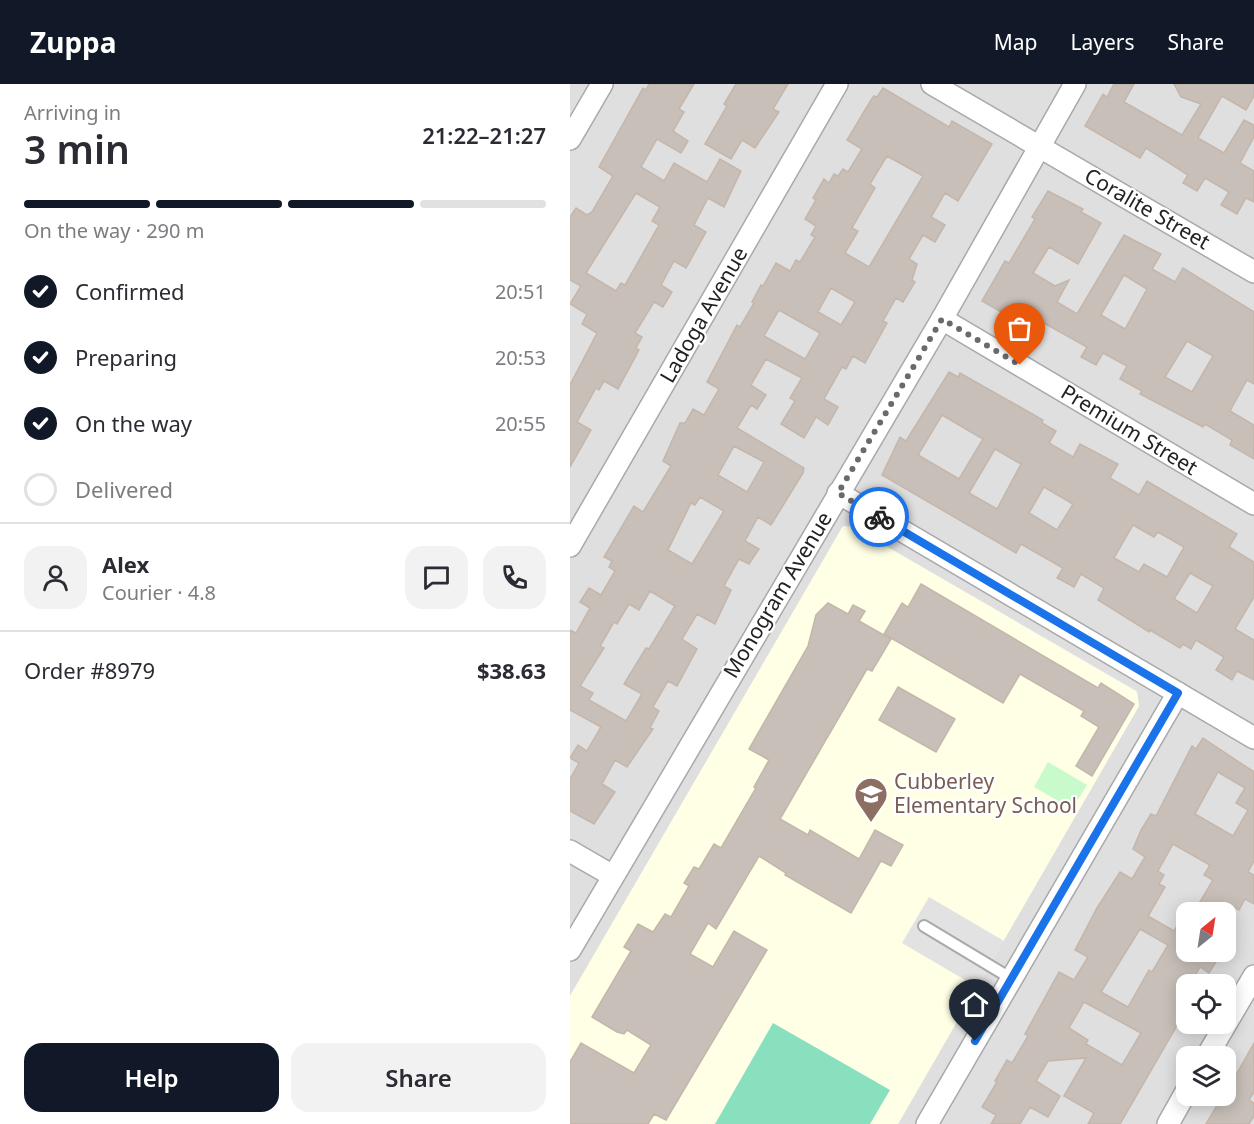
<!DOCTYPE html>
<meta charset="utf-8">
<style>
:root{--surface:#fff;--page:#f2f2f3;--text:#2b2b33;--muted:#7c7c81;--line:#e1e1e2;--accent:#111827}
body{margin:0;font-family:"Noto Sans",sans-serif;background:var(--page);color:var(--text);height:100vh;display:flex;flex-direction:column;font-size:22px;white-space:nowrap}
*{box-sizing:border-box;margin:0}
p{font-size:20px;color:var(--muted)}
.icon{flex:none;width:33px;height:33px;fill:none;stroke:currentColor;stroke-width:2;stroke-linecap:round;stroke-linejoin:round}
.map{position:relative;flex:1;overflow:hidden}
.side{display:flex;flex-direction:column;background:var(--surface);width:570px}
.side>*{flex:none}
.needle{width:39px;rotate:30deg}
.buttons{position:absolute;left:606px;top:818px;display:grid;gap:12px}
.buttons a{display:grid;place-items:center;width:60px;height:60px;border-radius:12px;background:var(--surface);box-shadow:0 3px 15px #0003;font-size:30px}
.pin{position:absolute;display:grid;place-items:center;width:51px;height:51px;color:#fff;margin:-62px -26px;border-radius:50% 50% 50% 0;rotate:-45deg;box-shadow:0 0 6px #0007}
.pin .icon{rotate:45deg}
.courier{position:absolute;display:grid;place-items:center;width:60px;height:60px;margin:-30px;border:4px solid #1a73e8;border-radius:50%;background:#fff;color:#222;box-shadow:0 2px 8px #0007}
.overview em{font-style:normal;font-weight:600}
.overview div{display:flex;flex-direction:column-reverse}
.overview{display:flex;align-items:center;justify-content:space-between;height:102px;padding:0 24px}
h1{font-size:39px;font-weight:600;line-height:45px}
.bar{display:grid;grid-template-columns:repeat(4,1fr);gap:9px 6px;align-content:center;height:72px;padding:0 24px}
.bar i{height:8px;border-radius:4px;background:var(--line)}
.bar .current{background:var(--accent)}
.bar p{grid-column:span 4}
.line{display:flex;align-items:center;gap:15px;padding:0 24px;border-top:2px solid var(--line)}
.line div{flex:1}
.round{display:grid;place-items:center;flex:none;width:63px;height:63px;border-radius:18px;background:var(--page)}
ol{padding:0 24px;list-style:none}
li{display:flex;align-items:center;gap:18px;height:66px}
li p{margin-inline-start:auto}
li .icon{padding:6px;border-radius:50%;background:var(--accent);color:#fff;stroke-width:4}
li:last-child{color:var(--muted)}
li i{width:33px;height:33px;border:3px solid var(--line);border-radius:50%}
.action{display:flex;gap:12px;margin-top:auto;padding:12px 24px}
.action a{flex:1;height:69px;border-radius:18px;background:var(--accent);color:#fff;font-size:24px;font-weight:600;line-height:69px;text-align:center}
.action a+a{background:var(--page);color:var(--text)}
header{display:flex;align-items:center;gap:36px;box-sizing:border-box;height:84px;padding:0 30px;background:var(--accent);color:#fff}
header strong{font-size:28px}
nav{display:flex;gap:33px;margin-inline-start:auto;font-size:21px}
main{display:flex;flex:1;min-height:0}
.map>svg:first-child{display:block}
.residential{fill:#e0dfdf;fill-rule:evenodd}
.education{fill:#ffffe5}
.park{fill:#c8facc}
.pitch{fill:#88e0be}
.parking{fill:#e2e2e2}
.building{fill:#c7bfb8;stroke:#c4b6ab;stroke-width:1.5;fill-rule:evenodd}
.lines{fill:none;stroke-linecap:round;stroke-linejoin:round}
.lane-casing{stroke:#a9a9a9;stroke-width:14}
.street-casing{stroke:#a9a9a9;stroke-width:24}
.lane{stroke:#fff;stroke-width:10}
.street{stroke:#fff;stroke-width:21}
.done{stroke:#6b6a68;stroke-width:6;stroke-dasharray:0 10.8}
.route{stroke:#1a73e8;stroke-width:8}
.labels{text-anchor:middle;stroke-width:4.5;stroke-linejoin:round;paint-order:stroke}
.street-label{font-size:21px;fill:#222;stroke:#fff}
.education-label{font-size:21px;fill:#785e54;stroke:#fff;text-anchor:start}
</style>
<header>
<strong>Zuppa</strong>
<nav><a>Map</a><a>Layers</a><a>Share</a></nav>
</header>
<main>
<section class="side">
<div class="overview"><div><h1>3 min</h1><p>Arriving in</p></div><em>21:22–21:27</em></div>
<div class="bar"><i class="current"></i><i class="current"></i><i class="current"></i><i></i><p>On the way · 290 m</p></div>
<ol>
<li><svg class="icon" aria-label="check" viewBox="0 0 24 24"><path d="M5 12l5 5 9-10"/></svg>Confirmed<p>20:51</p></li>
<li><svg class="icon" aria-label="check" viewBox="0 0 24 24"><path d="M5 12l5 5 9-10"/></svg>Preparing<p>20:53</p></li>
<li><svg class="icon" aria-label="check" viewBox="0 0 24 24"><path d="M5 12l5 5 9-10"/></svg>On the way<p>20:55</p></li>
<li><i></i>Delivered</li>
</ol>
<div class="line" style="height:108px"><a class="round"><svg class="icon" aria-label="person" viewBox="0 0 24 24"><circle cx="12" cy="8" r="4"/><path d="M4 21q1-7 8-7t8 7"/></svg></a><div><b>Alex</b><p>Courier · 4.8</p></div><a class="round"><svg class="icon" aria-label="chat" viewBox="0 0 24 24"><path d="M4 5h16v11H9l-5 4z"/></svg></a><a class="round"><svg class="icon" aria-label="phone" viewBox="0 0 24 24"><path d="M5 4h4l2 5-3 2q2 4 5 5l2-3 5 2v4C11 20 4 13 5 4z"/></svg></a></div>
<div class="line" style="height:78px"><div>Order #8979</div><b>$38.63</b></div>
<div class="action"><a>Help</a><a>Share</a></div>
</section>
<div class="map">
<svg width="684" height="1040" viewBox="0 0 684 1040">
<rect width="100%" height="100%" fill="#f2efe9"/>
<!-- residential -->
<path class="residential" d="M0,0H684V1040H328L569,622L567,607L283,443L273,442L0,912ZM616,828H656V867H616ZM616,900H656V939H616ZM616,972H656V1011H616Z"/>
<!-- education -->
<path class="education" d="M273,442L283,443L567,608L569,622L328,1040H0V912Z"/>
<!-- park -->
<path class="park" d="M478,678L517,701L502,725L464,703Z"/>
<!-- pitch -->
<path class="pitch" d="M203,939L320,1006L300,1040H145Z"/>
<!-- parking -->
<path class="parking" d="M359,813L434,857L407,903L332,859Z"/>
<!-- building -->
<g class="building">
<path d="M79,0H124L109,25L114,28L103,47L118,57L111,69L87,55L71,83L94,97L104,79L137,98L150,75L171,87L154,123L138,114L124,141L136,148L116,184L104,177L91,201L102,208L93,223L84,218L65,249L72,253L66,264L69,266L48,305L34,297L29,306L26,304L7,338L21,346L0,383V301L27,249L12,240L17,230L0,220L11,202L0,196V133L6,124L17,131L22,128L43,92L29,83L73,4L76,6ZM66,109L90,123L82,137L89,141L55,201L51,199L46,207L16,189Z"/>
<path d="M166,0H218L203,25L209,28L185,64L172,56L161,75L135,60L157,22L154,20Z"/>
<path d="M544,0H564L554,18L612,51L631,20L611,13L604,0H684V12L676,26L652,12L628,54L654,69L674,36L684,41V53L670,79L684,87V118L676,114L667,130L651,121L659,108L635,94L627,107L613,99L618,91L576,64L570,74L515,42L533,10L537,13Z"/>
<path d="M313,4L379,43L382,37L422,60L388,117L375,109L361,133L375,141L365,158L353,151L339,175L347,180L342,196L345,198L333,218L326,214L313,237L317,239L295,279L283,272L276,285L272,283L254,315L268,323L258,341L246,333L234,354L211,340L225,317L220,314L232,294L196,275L181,301L196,311L187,325L181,321L167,344L234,384L233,389L201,441L188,433L175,457L189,465L179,480L169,475L154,502L161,506L145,540L127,530L112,555L127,565L107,602L98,597L83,623L89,627L80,644L83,645L57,683L45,676L32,700L45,708L24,740L0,727V695L9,679L0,674L8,661L17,667L31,643L0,626V546L6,549L20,524L10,518L19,504L31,511L45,487L39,483L42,477L34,473L64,422L73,428L101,382L93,377L110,339H115L123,325L134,331L149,305L137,298L167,241L170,243L184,219L182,218L191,201L193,202L206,179L220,187L226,176L230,178L245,153L241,151L246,142L235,135L246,116L243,114L254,95L259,99L264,90L268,92L273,85L278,88L292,65L277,56L301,16L304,12L307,13ZM317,72L353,92L299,183L275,169L288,147L282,144L305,104L300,100ZM261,204L285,218L271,241L248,228ZM209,226L250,249L235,275L194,252ZM164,362L194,378L177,408L148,391ZM130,413L154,427L122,480L98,466L121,419L125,421ZM80,507L105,522L79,565L76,564L54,600L72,610L56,637L19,616L23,609L10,602L34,564L30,562L44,538L47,540L59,520L69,526Z"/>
<path d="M478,107L513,125L511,128L531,139L508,180L479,163L463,189L485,202L499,196L487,218L507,230L554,151L591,170L582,185L605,198L613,184L684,228V300L677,296L660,327L684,341V375L660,361L662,356L635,340L633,343L570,310L572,307L550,295L557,282L533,269L526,281L511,273L517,263L474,239L468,249L412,217L435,177L439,179L465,135L462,133ZM554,191L577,205L555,245L531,231ZM617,257L643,272L622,308L595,293Z"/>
<path d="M379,288L388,293L390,289L473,336L472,339L486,347L479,359L503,373L510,360L548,380L540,394L569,411L577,397L667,450L659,463L684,478V513L665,545L684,556V596L667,587L662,596L646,586L654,573L626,556L621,565L613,560L610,564L580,546L579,548L528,516L534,504L511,490L504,503L487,494L493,484L451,460L446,469L312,391L330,353L336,357ZM372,331L413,355L389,395L348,371ZM425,365L451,380L427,425L399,409ZM474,403L503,420L487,446L459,429ZM563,441L584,453L588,448L614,463L597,493L574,480L569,488L544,474ZM620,489L643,502L627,529L604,515Z"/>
<path d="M351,500L528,604L531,599L564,620L522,692L506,682L529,643L511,632L514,627L450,590L433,619L314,550L332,519L338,523Z"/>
<path d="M258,519L278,530L283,521L295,527L289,537L321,555L302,587L297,585L210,735L238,751L240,746L289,775L305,746L333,761L321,782L311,777L281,829L215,791L216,789L189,772L146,845L138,839L120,870L143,883L164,847L197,866L96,1036L84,1030L78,1040H0V978L11,959L64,989L81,961L57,946L54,950L47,948L22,933L61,867L54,863L68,840L83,848L95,830L101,833L119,802L114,799L124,783L129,785L144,760L151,764L186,704L184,703L199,676L179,665L238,562L246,531Z"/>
<path d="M328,603L385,635L366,668L309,636Z"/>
<path d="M633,654L684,688V777L678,788L684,791V820L675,815L669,826L660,820L655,828H624L643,796L634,791L640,781L603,760L588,787L594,791L589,800L595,803L578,832L604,847L616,826V867H649L647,871L649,873L639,889L630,883L620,900H616V926L550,1040H518L524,1029L494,1012L516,974L478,977L466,997L490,1012L478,1033L460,1023L450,1040H421L426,1031L412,1023L427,998L425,997L437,976L442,979L458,952L455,950L489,888L504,896L518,873L505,866L527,824L550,788L562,795L575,773L563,765L571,746L581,730L586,732L622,662L626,665ZM648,688L675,704L666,719L678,726L663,752L625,730ZM570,845L598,861L582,888L579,886L558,923L531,908ZM514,918L571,949L552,981L516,960L518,956L499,944Z"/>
<path d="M684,959V1008L679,1016L684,1019V1032L679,1040H636L653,1011H656V1002L663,989L666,991Z"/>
</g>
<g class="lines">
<defs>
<path id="lane" d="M354,842L442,895"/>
<g id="street">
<path d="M362,0L684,188"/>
<path d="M0,55L32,0"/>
<path d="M372,235L684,420"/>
<path d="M268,409L684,654"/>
<path d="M0,462L267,0"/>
<path d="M0,767L43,792"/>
<path d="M0,866L372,235L505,0"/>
<path d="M637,972L684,892"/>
<path d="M357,1040L608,609"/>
<path d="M598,1040L616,1008"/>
</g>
</defs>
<!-- lane casing -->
<use href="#lane" class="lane-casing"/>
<!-- street casing -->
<use href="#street" class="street-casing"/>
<!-- lane -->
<use href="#lane" class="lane"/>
<!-- street -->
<use href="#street" class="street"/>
</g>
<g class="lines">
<!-- done -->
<path class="done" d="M309,433L268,409L372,235L450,281"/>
<!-- route -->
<path class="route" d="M309,433L608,609L405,957"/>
</g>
<!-- icons -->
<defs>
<symbol id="school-pin" viewBox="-11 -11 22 30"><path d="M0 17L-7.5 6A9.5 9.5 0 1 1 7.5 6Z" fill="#8d6e63" stroke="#fff"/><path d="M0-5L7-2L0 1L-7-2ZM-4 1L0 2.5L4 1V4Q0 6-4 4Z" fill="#fff"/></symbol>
</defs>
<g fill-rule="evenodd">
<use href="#school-pin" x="282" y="691" width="38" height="52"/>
</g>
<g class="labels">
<!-- street labels -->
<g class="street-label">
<text transform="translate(577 125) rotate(30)" y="7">Coralite Street</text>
<text transform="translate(134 231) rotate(-60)" y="7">Ladoga Avenue</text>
<text transform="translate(559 346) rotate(31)" y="7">Premium Street</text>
<text transform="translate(208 511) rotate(-59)" y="7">Monogram Avenue</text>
</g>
<!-- education labels -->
<g class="education-label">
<text x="324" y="705">Cubberley<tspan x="324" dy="24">Elementary School</tspan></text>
</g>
</g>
</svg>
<div class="buttons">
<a><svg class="needle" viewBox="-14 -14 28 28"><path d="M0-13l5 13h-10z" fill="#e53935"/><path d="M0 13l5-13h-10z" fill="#7c7c81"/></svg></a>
<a><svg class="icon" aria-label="locate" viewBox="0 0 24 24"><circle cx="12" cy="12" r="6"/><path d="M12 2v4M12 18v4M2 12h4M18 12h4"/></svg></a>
<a><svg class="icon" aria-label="layers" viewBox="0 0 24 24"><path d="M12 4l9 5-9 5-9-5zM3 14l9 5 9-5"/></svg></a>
</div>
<div class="pin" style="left:450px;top:281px;background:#ea580c"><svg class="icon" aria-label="bag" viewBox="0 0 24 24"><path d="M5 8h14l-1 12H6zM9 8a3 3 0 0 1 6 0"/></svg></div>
<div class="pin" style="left:405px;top:957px;background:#1f2937"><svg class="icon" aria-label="home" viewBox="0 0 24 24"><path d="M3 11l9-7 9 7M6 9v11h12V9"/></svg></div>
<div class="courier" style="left:309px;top:433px"><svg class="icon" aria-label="bike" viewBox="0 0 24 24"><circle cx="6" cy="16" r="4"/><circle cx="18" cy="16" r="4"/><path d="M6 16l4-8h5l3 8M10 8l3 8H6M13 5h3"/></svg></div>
</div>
</main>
